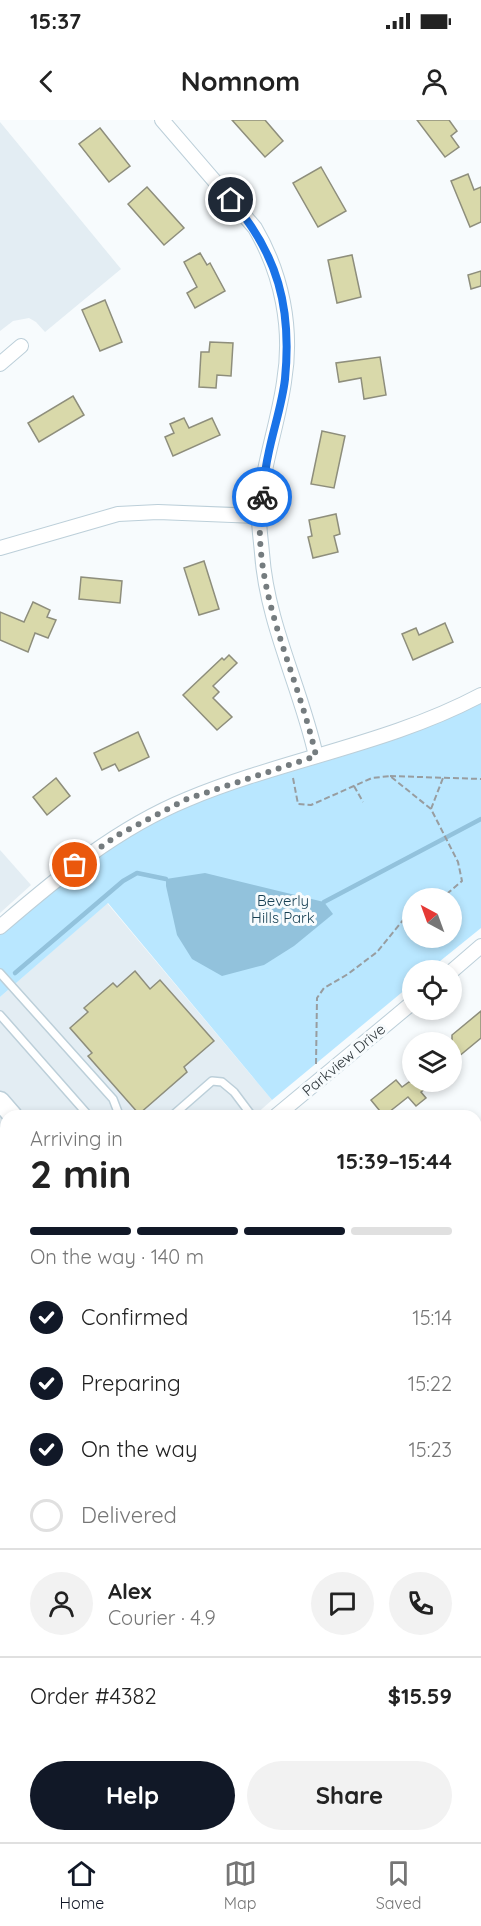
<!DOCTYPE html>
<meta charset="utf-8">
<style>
:root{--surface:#fff;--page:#f2f2f2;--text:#222;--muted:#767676;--line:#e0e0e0;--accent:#111827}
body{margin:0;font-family:Quicksand,sans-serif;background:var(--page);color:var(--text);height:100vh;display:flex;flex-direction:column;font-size:22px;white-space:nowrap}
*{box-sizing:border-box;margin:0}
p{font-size:20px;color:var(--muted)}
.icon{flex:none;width:33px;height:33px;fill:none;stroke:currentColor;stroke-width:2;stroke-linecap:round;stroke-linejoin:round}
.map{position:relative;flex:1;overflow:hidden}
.sheet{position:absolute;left:0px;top:990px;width:482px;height:732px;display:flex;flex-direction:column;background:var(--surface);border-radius:18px 18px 0 0;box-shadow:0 3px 9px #0003}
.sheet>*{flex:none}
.needle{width:39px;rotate:319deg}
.fabs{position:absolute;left:402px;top:768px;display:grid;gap:12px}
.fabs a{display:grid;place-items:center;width:60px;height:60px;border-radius:50%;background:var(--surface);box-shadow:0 3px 9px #0003;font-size:30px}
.pin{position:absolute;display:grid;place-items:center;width:51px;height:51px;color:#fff;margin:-26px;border:3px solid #fff;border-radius:50%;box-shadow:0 2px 6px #0007}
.courier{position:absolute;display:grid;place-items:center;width:60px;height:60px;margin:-30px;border:4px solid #1a73e8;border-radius:50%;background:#fff;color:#222;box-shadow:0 2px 8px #0007}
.head em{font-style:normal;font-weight:700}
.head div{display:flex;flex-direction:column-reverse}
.head{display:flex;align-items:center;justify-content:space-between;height:102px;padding:0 30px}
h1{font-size:39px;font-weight:700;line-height:45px}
.bar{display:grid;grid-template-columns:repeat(4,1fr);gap:9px 6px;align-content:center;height:72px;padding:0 30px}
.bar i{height:8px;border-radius:4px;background:var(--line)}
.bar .on{background:var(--accent)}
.bar p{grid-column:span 4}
.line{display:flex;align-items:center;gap:15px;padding:0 30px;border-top:2px solid var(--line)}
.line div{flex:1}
.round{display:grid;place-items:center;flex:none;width:63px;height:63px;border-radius:32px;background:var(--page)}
ol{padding:0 30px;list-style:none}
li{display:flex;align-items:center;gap:18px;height:66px}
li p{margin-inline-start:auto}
li .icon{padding:6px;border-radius:50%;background:var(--accent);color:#fff;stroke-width:4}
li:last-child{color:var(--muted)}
li i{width:33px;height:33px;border:3px solid var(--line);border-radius:50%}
.action{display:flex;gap:12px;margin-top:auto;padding:12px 30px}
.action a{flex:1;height:69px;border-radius:36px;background:var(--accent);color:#fff;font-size:24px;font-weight:700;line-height:69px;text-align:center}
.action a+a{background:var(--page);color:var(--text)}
.status{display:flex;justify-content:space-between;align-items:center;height:42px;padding:0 30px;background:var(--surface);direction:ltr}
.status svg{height:16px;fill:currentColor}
header{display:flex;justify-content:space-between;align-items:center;height:78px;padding:0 30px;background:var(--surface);font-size:27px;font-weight:700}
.tabs{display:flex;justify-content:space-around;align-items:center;height:84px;border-top:2px solid var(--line);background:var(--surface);font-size:16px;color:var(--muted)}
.tabs a{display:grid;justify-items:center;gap:3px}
.tabs .on{color:var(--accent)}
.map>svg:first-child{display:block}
.built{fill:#e3edf3}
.green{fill:#b9e7ff;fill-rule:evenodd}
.water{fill:#92c2dc}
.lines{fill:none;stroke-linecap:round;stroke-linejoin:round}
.stream{stroke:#92c2dc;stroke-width:4.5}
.building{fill:#d9d9aa;stroke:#8e8e7c;stroke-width:1.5}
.service-casing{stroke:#bccfd9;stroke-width:10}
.minor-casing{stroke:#bccfd9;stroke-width:16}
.tertiary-casing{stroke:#bccfd9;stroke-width:21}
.path{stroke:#989da0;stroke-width:2;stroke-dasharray:6 3;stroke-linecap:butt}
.service{stroke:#fff;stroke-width:7}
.minor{stroke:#fff;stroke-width:14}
.tertiary{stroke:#fff;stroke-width:18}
.done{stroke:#757c7f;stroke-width:6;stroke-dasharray:0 10.8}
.route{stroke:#1a73e8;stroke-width:8}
.labels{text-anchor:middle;stroke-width:6;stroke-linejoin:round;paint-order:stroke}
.park-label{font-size:15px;fill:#163f52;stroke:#f7fbfd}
.street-label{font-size:15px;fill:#2f373b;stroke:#f7fbfd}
</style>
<div class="status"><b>15:37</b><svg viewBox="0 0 49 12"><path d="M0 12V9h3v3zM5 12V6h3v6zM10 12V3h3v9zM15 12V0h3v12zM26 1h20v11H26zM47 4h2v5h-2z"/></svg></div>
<header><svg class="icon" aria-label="back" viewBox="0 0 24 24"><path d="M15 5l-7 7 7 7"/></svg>Nomnom<svg class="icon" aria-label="person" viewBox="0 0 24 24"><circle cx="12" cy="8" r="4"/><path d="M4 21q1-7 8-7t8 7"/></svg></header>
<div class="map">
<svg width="481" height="1722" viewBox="0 0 481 1722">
<rect width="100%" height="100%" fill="#f7fbfd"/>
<!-- built -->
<g class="built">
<path d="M0,2L121,149L45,212L36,202L29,198L13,201L0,211Z"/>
<path d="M0,730L31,765L0,793Z"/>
<path d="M107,783L272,980L254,996H6V1661L0,1666V877Z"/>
</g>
<!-- green -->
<g class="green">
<path d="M481,581V808L429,850H412V864L272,980L108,783L0,877V813C56,768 110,721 175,690C204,676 236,668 266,659C338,637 415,618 481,581ZM412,778H452V818H412Z"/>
<path d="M0,1458L6,1465V1502L0,1495Z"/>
<path d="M1,1556L6,1562V1599L0,1592Z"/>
</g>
<!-- water -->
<path class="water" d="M205,753L324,782L333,794L294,826L264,845L222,856L192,839L177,815L166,766V759Z"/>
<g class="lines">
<!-- stream -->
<g class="stream">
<path d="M324,782L481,699"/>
<path d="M15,853L123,761L137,753L166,759"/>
</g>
</g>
<!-- building -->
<g class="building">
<path d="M232,0H265L283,21L265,37Z"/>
<path d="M417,0H449L457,11L451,16L459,27L445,37Z"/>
<path d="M100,8L130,46L109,62L79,24Z"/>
<path d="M321,47L346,91L318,107L293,63Z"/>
<path d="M468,54L474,70L481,67V102L470,107L451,61Z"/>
<path d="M147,67L184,108L164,125L128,84Z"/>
<path d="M200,133L207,145L210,143L225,171L195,188L187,173L197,167L184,142Z"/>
<path d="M352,135L361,177L337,183L328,140Z"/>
<path d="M481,151V166L471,169L468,155Z"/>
<path d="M105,180L122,222L100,231L82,190Z"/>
<path d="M210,222L233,223L231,256L217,255L216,268L199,267L201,232H209Z"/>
<path d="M380,237L386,275L364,279L361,258L339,262L336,243Z"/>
<path d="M73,276L84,295L39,322L28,303Z"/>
<path d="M184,298L189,308L212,298L220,315L173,336L165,317L174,313L170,304Z"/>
<path d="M322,311L345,316L334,368L311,364Z"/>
<path d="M336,394L340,414L334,416L338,432L313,438L308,417L312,416L309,400Z"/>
<path d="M204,441L219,489L199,495L184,448Z"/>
<path d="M81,457L122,461L120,483L79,479Z"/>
<path d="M33,482L50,490L47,497L56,500L48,518L35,513L28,532L0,520V492L24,502Z"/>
<path d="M445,503L453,522L413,540L402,514L416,508L419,515Z"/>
<path d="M229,535L237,543L213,566L219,572L213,578L232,597L217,610L183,575L222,538L224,540Z"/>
<path d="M138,612L149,637L119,651L115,644L102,650L94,633Z"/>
<path d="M56,658L70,676L47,695L33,677Z"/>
<path d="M135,851L150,869L160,860L214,921L184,947L187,952L139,994L88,936L92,933L70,908L88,892L84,888L113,863L117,867Z"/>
<path d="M481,891V918L452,942V915Z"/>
<path d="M396,960L402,967L409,962H434L421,972L426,978L416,986L408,977L384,996L371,980Z"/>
</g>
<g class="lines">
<defs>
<g id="service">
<path d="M0,853L113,979L118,992L115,996"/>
<path d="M0,895L89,996"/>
<path d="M172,996L212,961L222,962L234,972L252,996"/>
<path d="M0,1028L6,1023"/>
<path d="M476,1226L481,1233"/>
<path d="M0,1305L6,1303"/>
<path d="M0,1319L6,1339"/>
<path d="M0,1352L6,1350"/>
<path d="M476,1392L481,1393"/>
<path d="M0,1393L6,1391"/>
<path d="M92,1722L101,1716"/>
</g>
<g id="minor">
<path d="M162,0L255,108C282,154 293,209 284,262C278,305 260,353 259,397C259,409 261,421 262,433C267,504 301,568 316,636"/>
<path d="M0,244L21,226"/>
<path d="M0,428L118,394L158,392L259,396"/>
<path d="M0,807C58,757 117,708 188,679C284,639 389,624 481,575"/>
<path d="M452,851L481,826"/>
<path d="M276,996L412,883"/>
<path d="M476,1105L481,1100"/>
</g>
<g id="tertiary">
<path d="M0,981L13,996"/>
<path d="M476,1524L481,1531"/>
</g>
</defs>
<!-- service casing -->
<use href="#service" class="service-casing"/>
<!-- minor casing -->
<use href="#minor" class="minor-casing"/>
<!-- tertiary casing -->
<use href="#tertiary" class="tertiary-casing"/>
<!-- path -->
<g class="path">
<path d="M390,656L481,659"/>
<path d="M293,658L298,684L311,685L372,658L390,656L431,689L458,742L462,761L442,778"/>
<path d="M354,666L363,682"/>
<path d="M431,689L443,658"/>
<path d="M316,944L317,878L324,868L348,854L377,832L404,799L412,794"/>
<path d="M0,1422L6,1419"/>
</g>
<!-- service -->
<use href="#service" class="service"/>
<!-- minor -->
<use href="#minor" class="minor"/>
<!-- tertiary -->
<use href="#tertiary" class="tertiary"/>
</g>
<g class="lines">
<!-- done -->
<path class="done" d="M75,745L118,715L187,679L316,636C297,550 249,467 262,377"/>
<!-- route -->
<path class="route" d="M231,80C278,134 292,188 285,259C282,285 273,310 268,336C265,349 264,363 262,377"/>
</g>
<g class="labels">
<!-- park labels -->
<g class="park-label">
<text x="283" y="786">Beverly<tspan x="283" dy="17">Hills Park</tspan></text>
</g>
<!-- street labels -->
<g class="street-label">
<text transform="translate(344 940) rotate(-40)" y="5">Parkview Drive</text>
</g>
</g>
</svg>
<div class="fabs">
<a><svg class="needle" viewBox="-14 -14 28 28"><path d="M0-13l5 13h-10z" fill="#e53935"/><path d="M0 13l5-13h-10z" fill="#767676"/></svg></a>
<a><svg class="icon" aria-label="locate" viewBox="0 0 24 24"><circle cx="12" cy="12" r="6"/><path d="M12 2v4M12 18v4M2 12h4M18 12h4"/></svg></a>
<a><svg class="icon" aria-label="layers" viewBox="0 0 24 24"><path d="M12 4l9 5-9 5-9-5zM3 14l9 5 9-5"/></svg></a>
</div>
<div class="pin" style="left:75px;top:745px;background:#ea580c"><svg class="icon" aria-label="bag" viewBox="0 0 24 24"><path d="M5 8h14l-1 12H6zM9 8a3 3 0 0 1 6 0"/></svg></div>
<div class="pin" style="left:231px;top:80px;background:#1f2937"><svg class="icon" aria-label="home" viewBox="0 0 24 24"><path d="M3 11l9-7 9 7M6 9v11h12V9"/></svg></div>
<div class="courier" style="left:262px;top:377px"><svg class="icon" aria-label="bike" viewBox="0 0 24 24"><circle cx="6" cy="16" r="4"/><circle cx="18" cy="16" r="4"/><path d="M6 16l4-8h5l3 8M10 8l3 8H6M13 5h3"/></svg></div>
<section class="sheet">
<div class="head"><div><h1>2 min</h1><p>Arriving in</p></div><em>15:39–15:44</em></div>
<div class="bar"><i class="on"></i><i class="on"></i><i class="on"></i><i></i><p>On the way · 140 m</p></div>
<ol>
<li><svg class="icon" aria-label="check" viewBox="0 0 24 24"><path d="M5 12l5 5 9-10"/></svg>Confirmed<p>15:14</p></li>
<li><svg class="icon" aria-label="check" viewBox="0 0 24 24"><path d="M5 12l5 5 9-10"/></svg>Preparing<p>15:22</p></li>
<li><svg class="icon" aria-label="check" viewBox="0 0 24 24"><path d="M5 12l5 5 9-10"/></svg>On the way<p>15:23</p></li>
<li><i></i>Delivered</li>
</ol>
<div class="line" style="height:108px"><a class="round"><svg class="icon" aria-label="person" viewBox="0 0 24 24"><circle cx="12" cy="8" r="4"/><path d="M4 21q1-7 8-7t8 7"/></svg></a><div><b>Alex</b><p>Courier · 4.9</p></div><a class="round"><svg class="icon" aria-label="chat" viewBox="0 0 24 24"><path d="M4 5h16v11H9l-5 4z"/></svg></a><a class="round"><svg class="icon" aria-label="phone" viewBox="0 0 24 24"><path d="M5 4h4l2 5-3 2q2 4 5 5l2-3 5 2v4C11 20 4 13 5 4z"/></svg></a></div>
<div class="line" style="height:78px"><div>Order #4382</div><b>$15.59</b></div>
<div class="action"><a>Help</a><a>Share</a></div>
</section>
</div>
<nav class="tabs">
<a class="on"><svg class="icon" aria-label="home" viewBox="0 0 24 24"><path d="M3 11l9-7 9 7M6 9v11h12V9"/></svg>Home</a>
<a><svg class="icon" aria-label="map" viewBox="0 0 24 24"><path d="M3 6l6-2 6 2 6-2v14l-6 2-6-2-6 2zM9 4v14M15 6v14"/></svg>Map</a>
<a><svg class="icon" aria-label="saved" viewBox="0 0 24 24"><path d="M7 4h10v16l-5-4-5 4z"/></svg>Saved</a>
</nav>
